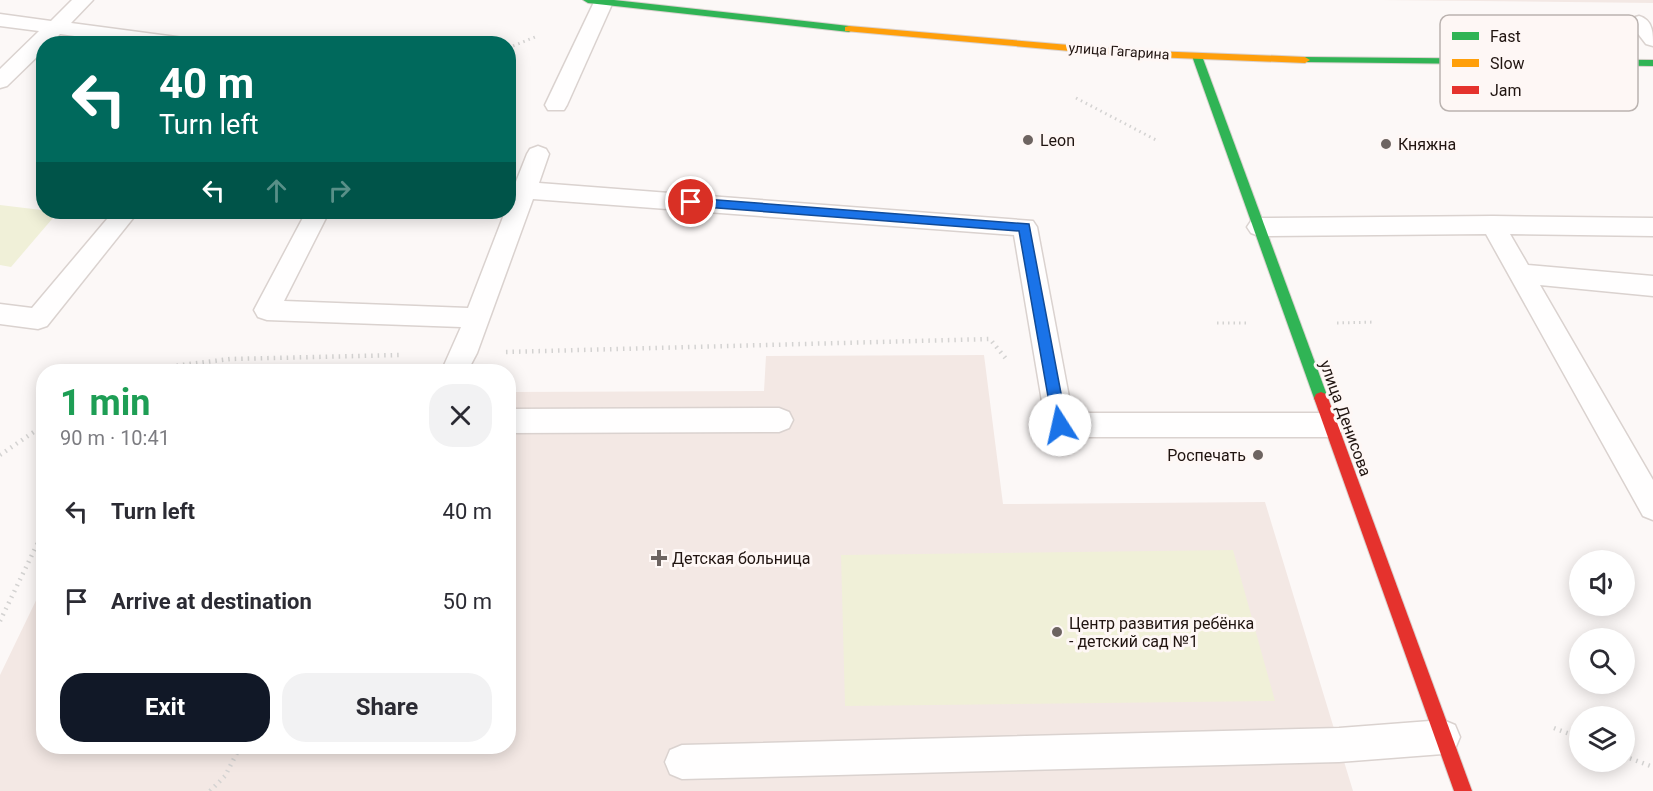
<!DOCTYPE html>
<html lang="en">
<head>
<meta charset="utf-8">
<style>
  body { margin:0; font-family:Roboto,sans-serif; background:#f2f2f3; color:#2b2b33; height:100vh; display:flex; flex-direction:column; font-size:22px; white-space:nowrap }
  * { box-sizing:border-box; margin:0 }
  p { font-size:20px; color:#7c7c81 }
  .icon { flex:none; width:33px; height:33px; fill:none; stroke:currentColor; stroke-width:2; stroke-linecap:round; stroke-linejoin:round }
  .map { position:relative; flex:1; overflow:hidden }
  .drawer { position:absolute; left:36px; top:364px; width:480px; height:390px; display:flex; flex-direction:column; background:#fff; border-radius:24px; box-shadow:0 3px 15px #0003 }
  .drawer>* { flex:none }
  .banner { position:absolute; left:36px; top:36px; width:480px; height:183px; border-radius:24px; box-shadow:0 3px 15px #0003; background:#00695c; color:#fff; overflow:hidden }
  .buttons { position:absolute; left:1569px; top:550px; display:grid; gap:12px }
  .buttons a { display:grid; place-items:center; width:66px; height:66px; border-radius:50%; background:#fff; box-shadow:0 3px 15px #0003; font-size:30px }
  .pin { position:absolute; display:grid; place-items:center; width:51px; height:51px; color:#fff; margin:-26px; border:3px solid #fff; border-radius:50%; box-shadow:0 2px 6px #0007 }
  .me { position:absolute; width:66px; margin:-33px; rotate:350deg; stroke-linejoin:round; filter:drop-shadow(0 0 4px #0008) }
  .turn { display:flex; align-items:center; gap:21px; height:126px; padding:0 24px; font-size:27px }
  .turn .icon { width:78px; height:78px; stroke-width:2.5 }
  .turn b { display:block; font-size:42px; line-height:51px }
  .lanes { display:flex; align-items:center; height:57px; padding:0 24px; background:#0003; justify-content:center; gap:30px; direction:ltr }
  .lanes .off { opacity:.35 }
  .round { display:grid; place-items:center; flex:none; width:63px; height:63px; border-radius:24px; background:#f2f2f3 }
  .head { display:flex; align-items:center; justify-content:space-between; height:102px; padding:0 24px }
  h1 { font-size:36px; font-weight:700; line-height:45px; color:#1e9e55 }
  .button { display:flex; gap:12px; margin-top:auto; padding:12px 24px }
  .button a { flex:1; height:69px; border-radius:24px; background:#111827; color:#fff; font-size:24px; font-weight:700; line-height:69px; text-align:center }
  .button a+a { background:#f2f2f3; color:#2b2b33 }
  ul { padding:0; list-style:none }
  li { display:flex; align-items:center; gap:18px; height:90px; padding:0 24px }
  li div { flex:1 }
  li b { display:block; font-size:22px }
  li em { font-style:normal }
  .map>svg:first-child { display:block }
</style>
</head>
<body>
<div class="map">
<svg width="1653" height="791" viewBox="0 0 1653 791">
  <rect width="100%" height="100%" fill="#fcf8f7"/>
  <g fill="#f3e8e4">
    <polygon points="1381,0 1653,0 1653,3"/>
    <polygon points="984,355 1003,504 1265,502 1353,791 0,791 0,675 43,586 44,747 508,747 509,392 764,391 766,356"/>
  </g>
  <g fill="#f0f0d8">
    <polygon points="0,205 58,212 11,267 0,265"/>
    <polygon points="1233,550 1275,701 845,706 841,555"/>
  </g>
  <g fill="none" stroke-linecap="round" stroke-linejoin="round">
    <g stroke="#dad2cf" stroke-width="3">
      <g id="lane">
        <polygon points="72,0 93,0 71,23 184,38 194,44 133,44 60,34 50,44 44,44 44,50 7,86 0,88 0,69 39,31 0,26 0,14 51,21"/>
        <polygon points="595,0 613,2 567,105 564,110 548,110 545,105"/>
        <path d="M1639,16C1653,20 1653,33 1653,46L1646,44L1629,22L1632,18Z"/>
        <polygon points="538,146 546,149 549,154 539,183 1033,221 1037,227 1072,413 1331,413 1341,417 1345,425 1341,433 1331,437 1060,437 1050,433 1046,425 1014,235 533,199 477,353 467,372 441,372 461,327 267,320 258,317 254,310 306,212 329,212 284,301 468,308 505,212 508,212 508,202 527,154 530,149"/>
        <polygon points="113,212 138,212 47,326 38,329 0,324 0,304 32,308"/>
        <polygon points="1493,216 1653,218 1653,236 1510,234 1528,265 1653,276 1653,296 1540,285 1653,480 1653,520 1643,516 1486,234 1259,236 1251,233 1247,227 1251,221 1259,218"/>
        <polygon points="779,408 789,412 793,420 789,428 779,432 508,433 508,409"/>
        <polygon points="1443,720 1455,725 1460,737 1455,749 1443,754 1339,762 682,779 670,774 665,762 670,750 682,745 1339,728"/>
      </g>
    </g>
    <g stroke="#dad2cf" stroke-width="2">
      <g id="fast">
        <polygon points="583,0 614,0 849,26 854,29 849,32 588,3"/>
        <polygon points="1197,53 1202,56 1328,398 1326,402 1316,402 1314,398 1192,56"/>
        <polygon points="1305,57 1653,60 1653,66 1301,62 1300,60"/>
      </g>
    </g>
    <g stroke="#dad2cf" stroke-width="2">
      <polygon id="slow" points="849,26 1127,50 1305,57 1310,60 1305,63 1127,56 845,31 845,27"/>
    </g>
    <g stroke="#dad2cf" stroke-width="2">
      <polygon id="jam" points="1321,392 1326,394 1328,398 1472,791 1454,791 1314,398 1316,394"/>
    </g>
    <g stroke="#d4d3d2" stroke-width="3" stroke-dasharray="1.5 4" stroke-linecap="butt">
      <polyline points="508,48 535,37"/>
      <polyline points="1076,98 1158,141"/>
      <polyline points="1217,323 1249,323"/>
      <polyline points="1337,323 1375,322"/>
    </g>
    <g stroke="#d4d3d2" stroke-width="4.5" stroke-dasharray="1.5 5" stroke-linecap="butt">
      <polyline points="506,352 990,339 1007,360"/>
      <polyline points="125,372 230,359 400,355"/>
      <polyline points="0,455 44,425"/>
      <polyline points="0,621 44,530"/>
      <polyline points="1554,728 1580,738"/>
      <polyline points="1624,756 1653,767"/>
      <polyline points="210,791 225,776 240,747"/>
    </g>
    <use href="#lane" fill="#fffefe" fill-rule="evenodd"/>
    <use href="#fast" fill="#30b455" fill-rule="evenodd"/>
    <use href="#slow" fill="#ff9f0a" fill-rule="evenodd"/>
    <use href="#jam" fill="#e5322d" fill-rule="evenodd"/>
  </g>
  <polygon fill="#1a73e8" stroke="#114b97" stroke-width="1.5" points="691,198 1029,224 1067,425 1065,429 1055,429 1053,425 1019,231 691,206 685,202"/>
  <g fill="#6d6461" stroke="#fef7f5" stroke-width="2">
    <circle cx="1028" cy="140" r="6"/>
    <circle cx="1386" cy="144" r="6"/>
    <circle cx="1258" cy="455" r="6"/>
    <path d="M656 549h6v6h6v6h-6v6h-6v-6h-6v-6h6z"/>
    <circle cx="1057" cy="632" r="6"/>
  </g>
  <g text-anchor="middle" stroke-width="6" stroke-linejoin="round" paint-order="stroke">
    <g font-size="14" fill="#201410" stroke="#fef7f5">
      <text transform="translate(1119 51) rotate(4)" y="5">улица Гагарина</text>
    </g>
    <g font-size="16" fill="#201410" stroke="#fef7f5" text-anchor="start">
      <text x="1040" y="146">Leon</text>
      <text x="1398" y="150">Княжна</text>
      <text x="1246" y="461" text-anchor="end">Роспечать</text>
      <text x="672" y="564">Детская больница</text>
      <text x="1069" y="629">Центр развития ребёнка<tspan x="1069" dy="18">- детский сад №1</tspan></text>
    </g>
    <g font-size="16" fill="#201410" stroke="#fef7f5">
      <text transform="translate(1346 418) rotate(70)" y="6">улица Денисова</text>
    </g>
  </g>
  <rect x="1440" y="15" width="198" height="96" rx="9" fill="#fef7f5" stroke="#bbb3b0" stroke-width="1.5"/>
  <rect x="1452" y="32" width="27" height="8" fill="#30b455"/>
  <rect x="1452" y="59" width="27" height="8" fill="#ff9f0a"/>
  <rect x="1452" y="86" width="27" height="8" fill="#e5322d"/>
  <g font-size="16" fill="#201410">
    <text x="1490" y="42">Fast</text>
    <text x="1490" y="69">Slow</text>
    <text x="1490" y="96">Jam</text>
  </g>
</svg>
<div class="buttons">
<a><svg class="icon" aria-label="sound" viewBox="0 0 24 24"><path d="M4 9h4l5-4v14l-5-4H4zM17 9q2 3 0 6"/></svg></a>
<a><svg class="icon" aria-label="search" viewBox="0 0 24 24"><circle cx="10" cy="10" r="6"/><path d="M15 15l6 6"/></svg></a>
<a><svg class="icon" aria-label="layers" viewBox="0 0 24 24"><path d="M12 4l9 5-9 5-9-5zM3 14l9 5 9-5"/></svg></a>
</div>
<div class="pin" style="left:691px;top:202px;background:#d93025"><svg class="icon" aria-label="arrive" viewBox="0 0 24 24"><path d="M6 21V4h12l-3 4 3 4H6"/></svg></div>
<svg class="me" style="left:1060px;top:425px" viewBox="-20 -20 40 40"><circle r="19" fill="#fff"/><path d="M0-13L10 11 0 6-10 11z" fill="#1a73e8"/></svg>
<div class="banner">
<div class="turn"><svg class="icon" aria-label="left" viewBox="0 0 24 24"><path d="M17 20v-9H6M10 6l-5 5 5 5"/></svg><div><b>40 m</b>Turn left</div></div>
<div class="lanes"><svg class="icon" aria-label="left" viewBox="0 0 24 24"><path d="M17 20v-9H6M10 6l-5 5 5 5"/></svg><svg class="icon off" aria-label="ahead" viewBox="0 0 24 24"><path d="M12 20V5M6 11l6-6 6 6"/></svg><svg class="icon off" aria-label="right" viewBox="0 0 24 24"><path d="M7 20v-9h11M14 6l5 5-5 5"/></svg></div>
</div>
<section class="drawer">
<div class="head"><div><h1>1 min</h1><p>90 m · 10:41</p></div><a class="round"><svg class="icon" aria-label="close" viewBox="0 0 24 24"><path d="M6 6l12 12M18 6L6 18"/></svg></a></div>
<ul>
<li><svg class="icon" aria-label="left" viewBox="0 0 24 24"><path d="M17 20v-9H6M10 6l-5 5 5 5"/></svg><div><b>Turn left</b></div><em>40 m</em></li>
<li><svg class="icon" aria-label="arrive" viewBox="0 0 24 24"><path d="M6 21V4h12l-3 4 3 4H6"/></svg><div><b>Arrive at destination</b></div><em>50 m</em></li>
</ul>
<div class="button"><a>Exit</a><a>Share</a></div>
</section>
</div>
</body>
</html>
